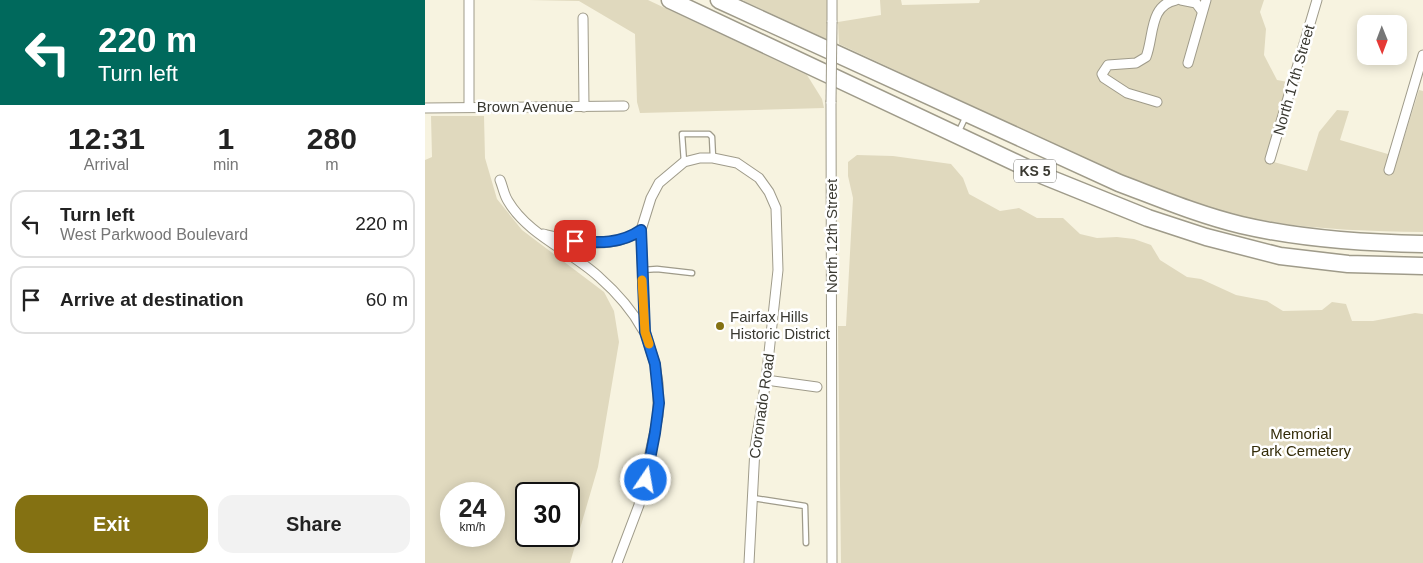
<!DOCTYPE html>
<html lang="en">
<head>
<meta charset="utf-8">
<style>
  body { margin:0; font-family:Helvetica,sans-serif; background:#f2f2f2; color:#222; height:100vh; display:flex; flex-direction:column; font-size:19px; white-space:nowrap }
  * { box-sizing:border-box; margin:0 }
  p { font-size:16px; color:#767676 }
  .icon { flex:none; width:28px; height:28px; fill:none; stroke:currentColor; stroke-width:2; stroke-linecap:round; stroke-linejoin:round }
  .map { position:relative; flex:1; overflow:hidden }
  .sheet { display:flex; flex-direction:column; background:#fff; width:425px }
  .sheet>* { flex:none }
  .banner { background:#00695c; color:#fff; overflow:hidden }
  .needle { width:32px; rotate:179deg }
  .controls { position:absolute; left:932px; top:15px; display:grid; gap:10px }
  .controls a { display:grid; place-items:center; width:50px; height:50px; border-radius:10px; background:#fff; box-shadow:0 2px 12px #0003; font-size:25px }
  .speed { position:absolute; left:15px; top:482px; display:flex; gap:10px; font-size:25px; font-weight:700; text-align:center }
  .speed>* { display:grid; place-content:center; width:65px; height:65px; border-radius:50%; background:#fff; box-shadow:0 2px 12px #0003; line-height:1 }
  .speed small { font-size:12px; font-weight:400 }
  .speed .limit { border:2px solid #111; border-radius:8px; background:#fff; color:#111 }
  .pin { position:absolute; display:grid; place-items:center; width:42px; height:42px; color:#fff; margin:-21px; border-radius:10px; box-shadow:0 2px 8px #0006 }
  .me { position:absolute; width:55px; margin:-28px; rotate:12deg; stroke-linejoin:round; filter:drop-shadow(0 0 4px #0008) }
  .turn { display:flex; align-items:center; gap:18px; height:105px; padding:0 15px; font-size:22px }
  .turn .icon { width:65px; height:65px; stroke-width:2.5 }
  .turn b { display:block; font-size:35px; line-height:42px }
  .eta { display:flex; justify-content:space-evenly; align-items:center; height:85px; text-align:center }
  .eta b { font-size:30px; font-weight:700; line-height:35px }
  .primary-button { display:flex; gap:10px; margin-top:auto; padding:10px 15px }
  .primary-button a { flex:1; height:58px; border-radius:15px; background:#847112; color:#fff; font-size:20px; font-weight:700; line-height:58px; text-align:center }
  .primary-button a+a { background:#f2f2f2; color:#222 }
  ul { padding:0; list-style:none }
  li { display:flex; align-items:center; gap:15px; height:68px; margin:0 10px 8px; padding:0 5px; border:2px solid #e0e0e0; border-radius:15px }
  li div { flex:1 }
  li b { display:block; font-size:19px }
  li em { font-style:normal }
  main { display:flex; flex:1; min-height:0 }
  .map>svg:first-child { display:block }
</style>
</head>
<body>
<main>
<section class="sheet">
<div class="banner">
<div class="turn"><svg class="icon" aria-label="left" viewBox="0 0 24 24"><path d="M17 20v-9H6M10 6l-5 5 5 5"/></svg><div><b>220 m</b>Turn left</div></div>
</div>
<div class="eta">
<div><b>12:31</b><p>Arrival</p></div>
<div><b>1</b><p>min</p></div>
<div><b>280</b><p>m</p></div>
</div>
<ul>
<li><svg class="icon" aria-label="left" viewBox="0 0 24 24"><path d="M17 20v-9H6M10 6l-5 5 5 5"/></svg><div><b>Turn left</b><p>West Parkwood Boulevard</p></div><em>220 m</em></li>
<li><svg class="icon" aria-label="arrive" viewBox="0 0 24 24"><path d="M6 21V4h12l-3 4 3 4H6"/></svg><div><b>Arrive at destination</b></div><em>60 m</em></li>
</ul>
<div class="primary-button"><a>Exit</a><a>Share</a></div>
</section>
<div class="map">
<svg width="998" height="563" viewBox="0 0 998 563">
  <rect width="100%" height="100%" fill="#f7f3e0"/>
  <g fill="#e0d9be" fill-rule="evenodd">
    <polygon points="104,0 223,0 382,75 397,99 399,108 215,113 212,102 210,34 154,1"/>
    <polygon points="318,0 402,0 402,39 319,1"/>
    <path d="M455,0H476L477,5L554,3L555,0H839L835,12L841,29L839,55L852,80L863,82L841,160L882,171L894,132L912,110L924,111L915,140L973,157L994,90L998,91V232C933,231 866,229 802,213C734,195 670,163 606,133C542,103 478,74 414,44L413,22L456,15Z"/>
    <path d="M6,116H59L60,158L72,199L97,230L179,292L189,311L194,342L173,467L145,563H0V160L7,157ZM26,494H69V536H26ZM101,494H144V536H101Z"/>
    <polygon points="432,155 468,156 526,164 538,178 544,194 575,211 594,208 612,218 638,218 655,234 672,238 692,237 709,239 726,245 735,260 762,277 776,279 811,295 842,301 858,311 897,310 907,302 921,304 927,321 948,321 990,313 998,314 998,563 416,563 413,326 421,326 428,198 423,176 423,162"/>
  </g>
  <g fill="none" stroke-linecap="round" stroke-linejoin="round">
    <g stroke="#9f9b8a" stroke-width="7">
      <g id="lane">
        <polyline points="534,131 541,116"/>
        <polyline points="259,162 257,134 284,134 287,137 288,158"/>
        <polyline points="218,270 232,269 267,273"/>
        <polyline points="328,498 380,506 381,543"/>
      </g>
    </g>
    <g stroke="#9f9b8a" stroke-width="11">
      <g id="street">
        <polyline points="407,0 407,22"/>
        <polyline points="756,0 771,3 777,11"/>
        <polyline points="158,18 159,107"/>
        <polyline points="763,63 781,0"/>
        <polyline points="406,102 407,563"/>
        <path d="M732,102L702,93L679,78L677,74L683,65L711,63L721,57C729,37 724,5 751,0"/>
        <polyline points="44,107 44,0"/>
        <polyline points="0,108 199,106"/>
        <polyline points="845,159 892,0"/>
        <polyline points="964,170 998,55"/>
        <path d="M75,180C78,187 79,195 83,201C103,235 146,251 174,277C191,292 207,310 218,330"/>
        <path d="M118,234C152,242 186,251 216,230"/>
        <polyline points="341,380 392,387"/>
        <polyline points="192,563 214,505 233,416 233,383 230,364 220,332 216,230 226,198 234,183 259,162 275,158 288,158 312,163 334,178 344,192 351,208 353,270 341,380 330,448 324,563"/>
      </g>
    </g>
    <g stroke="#9f9b8a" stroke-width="19">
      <g id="highway">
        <polyline points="245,0 619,176 723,218 781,237 855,256 923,264 998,266"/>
        <path d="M294,0L694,183C734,198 774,215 816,225C876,239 937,243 998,244"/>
      </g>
    </g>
    <use href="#lane" stroke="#fff" stroke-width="4.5"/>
    <use href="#street" stroke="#fff" stroke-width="9"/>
    <use href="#highway" stroke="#fff" stroke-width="16"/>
    <g stroke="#9f9b8a" stroke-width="11" stroke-linecap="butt">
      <polyline id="street-bridge" points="406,102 407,22"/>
    </g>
    <use href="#street-bridge" stroke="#fff" stroke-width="9"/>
  </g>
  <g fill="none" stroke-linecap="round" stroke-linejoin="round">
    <g stroke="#114b97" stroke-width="12">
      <path id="route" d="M150,241C174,243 196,244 216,230L220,332L230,364L234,403L230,433L221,480"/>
    </g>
    <use href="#route" stroke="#1a73e8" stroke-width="9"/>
    <polyline stroke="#f59e0b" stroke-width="9" points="217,280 220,332 224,344"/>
  </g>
  <circle fill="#847112" stroke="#fff" stroke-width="2" cx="295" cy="326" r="5"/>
  <g text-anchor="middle" stroke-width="5" stroke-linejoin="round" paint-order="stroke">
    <rect fill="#fff" stroke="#75746f" stroke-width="1" x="589" y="159.5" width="42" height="23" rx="4"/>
    <g font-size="14" font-weight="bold" fill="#3a3931">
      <text x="610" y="176">KS 5</text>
    </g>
    <g font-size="15" fill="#3a3931" stroke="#fff">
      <text transform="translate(869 80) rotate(-74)" y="5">North 17th Street</text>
      <text x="100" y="112">Brown Avenue</text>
      <text transform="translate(407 236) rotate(-90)" y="5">North 12th Street</text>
      <text transform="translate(337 406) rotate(-82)" y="5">Coronado Road</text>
    </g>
    <g font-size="15" fill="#3a3931" stroke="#fff" text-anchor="start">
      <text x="305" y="322">Fairfax Hills<tspan x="305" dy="17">Historic District</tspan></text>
    </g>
    <g font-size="15" fill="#332c09" stroke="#fff">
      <text x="876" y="439">Memorial<tspan x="876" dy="17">Park Cemetery</tspan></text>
    </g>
  </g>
</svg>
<div class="controls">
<a><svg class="needle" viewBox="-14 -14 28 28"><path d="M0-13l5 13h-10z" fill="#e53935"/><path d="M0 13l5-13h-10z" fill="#767676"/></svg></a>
</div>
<div class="speed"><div>24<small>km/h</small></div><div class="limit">30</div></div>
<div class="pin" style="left:150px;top:241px;background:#d93025"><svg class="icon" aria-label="arrive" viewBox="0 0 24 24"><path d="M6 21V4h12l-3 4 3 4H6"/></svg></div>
<svg class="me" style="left:221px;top:480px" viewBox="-20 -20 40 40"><circle r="17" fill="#1a73e8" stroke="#fff" stroke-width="3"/><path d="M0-11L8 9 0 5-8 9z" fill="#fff"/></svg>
</div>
</main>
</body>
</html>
